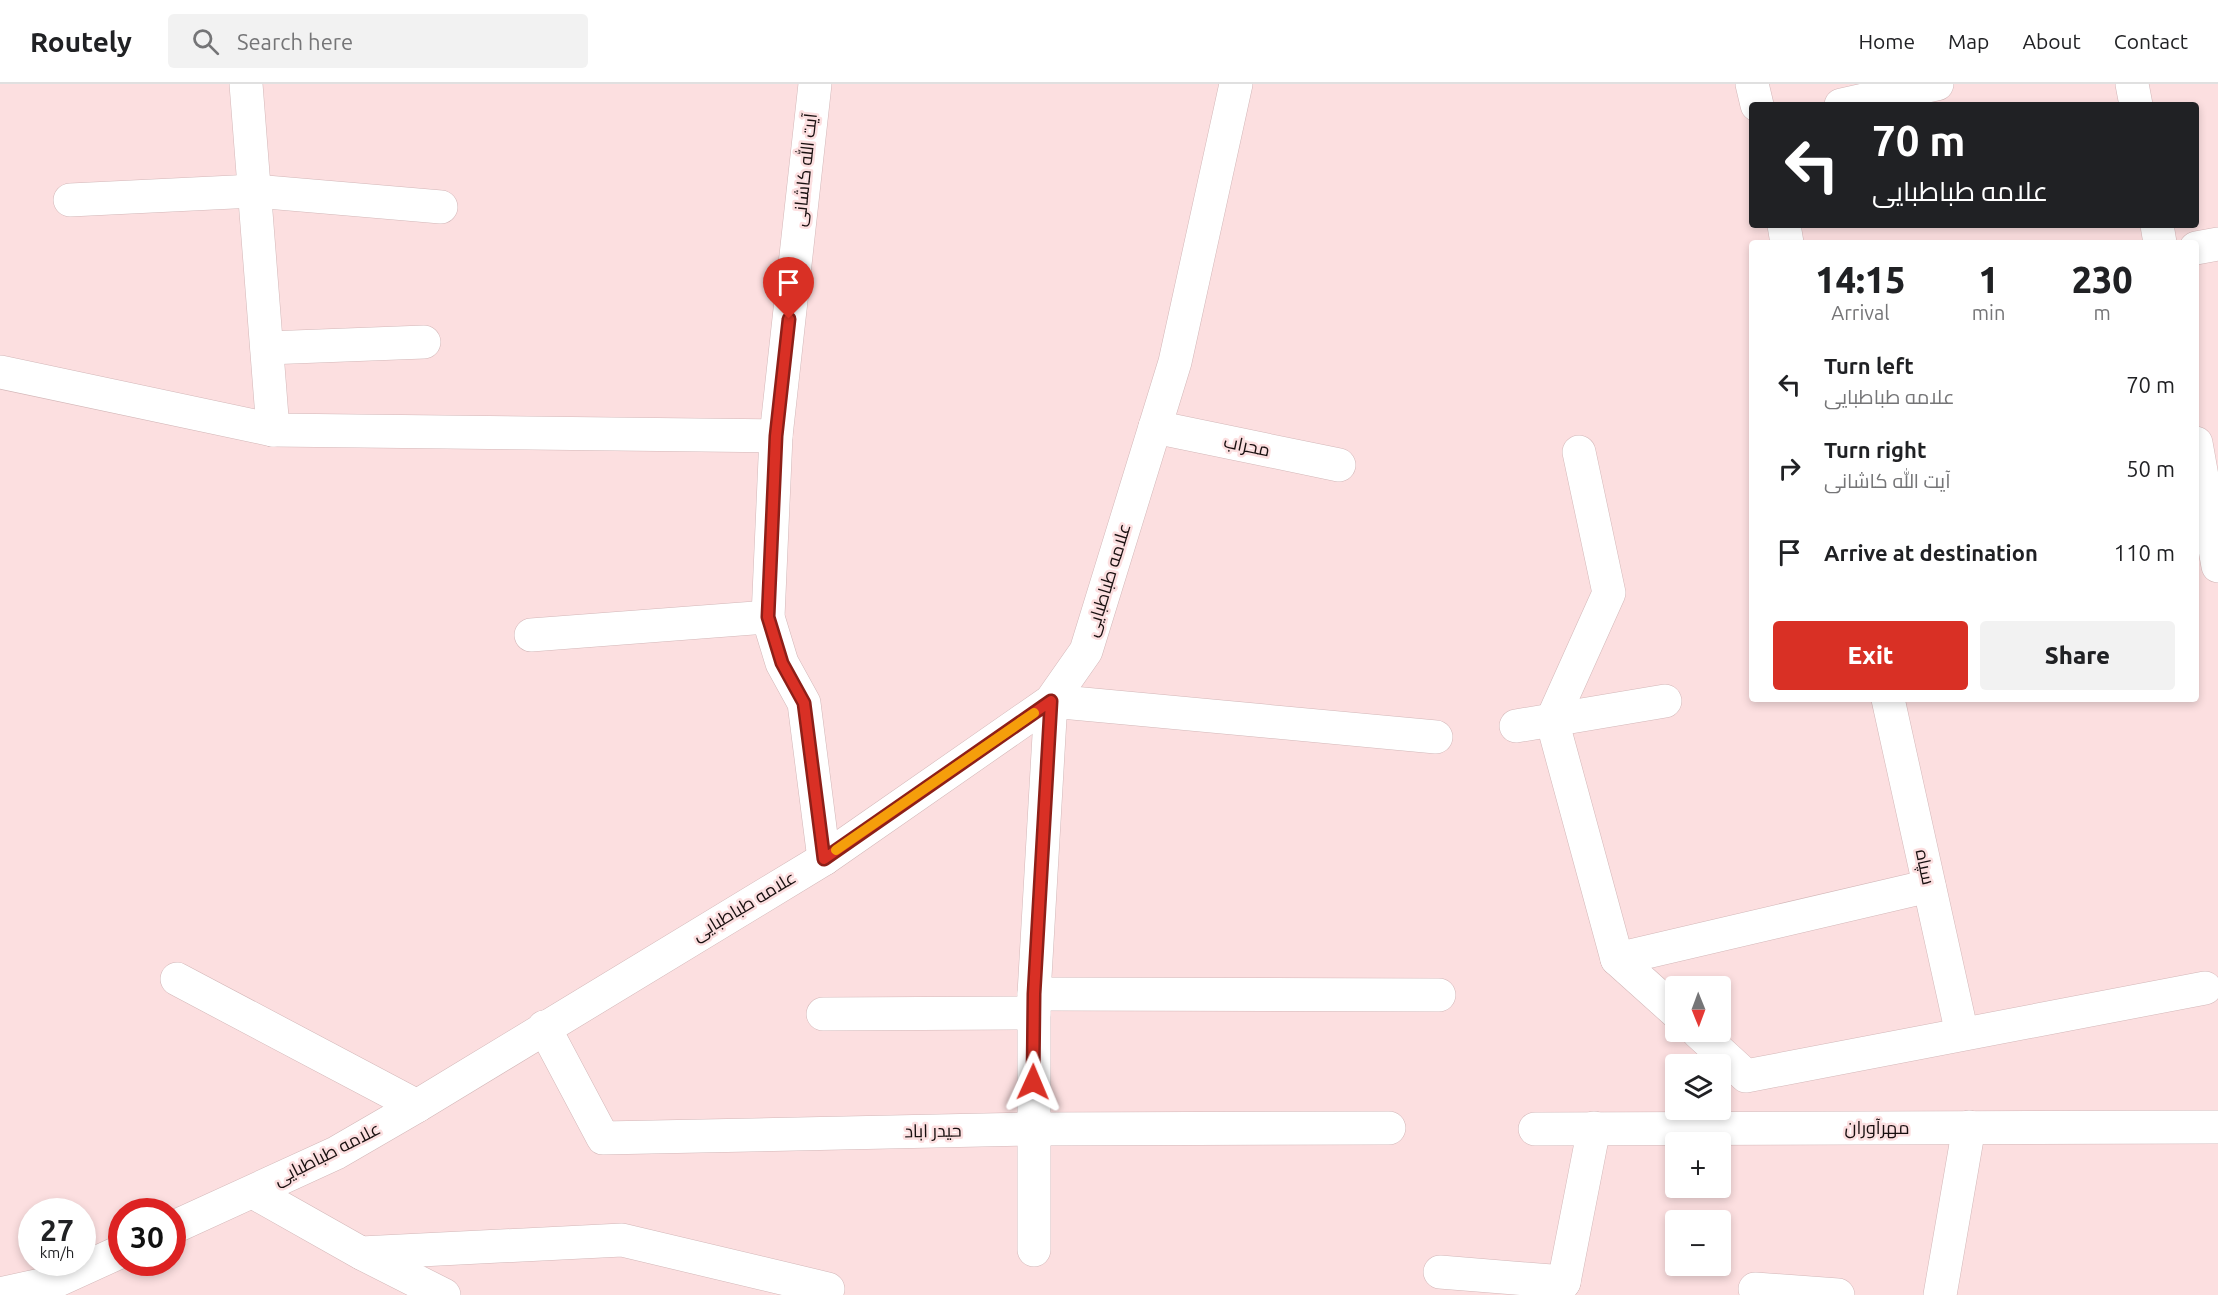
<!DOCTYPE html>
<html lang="en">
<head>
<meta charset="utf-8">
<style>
  body { margin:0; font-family:Ubuntu,Cairo,sans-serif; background:#f2f2f2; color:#202124; height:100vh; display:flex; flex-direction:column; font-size:22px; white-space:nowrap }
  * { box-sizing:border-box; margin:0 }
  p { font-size:20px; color:#757577 }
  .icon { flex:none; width:33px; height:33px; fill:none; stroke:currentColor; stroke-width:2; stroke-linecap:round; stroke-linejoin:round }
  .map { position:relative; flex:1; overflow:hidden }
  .details { position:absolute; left:1749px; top:156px; width:450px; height:462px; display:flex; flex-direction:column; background:#fff; border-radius:6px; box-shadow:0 3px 9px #0003 }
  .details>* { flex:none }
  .banner { position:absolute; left:1749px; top:18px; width:450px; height:126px; border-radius:6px; box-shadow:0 3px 9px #0003; background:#202124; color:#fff; overflow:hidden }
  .needle { width:39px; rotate:179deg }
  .controls { position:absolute; left:1665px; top:892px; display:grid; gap:12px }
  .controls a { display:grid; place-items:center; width:66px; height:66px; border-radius:6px; background:#fff; box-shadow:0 3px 9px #0003; font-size:30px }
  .speed { position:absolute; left:18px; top:1114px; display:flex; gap:12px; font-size:30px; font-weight:700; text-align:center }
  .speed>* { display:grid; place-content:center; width:78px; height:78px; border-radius:50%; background:#fff; box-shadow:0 3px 9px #0003; line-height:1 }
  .speed small { font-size:15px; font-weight:400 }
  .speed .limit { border:9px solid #d22; background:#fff; color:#111 }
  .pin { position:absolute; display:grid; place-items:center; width:51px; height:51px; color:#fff; margin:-62px -26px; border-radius:50% 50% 50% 0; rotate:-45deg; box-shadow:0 0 6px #0007 }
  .pin .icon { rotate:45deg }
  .me { position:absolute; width:66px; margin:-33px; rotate:1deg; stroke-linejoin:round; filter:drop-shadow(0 0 4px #0008) }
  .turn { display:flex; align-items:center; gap:21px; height:126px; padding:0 24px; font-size:27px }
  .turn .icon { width:78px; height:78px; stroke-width:2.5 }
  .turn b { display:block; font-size:42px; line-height:51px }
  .eta { display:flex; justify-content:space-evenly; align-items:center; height:102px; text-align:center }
  .eta b { font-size:36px; font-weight:800; line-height:42px }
  .action { display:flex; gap:12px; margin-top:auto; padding:12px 24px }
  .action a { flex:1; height:69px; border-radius:6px; background:#d93025; color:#fff; font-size:24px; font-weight:800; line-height:69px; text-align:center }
  .action a+a { background:#f2f2f2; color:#202124 }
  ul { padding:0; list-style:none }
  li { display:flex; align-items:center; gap:18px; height:84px; padding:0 24px }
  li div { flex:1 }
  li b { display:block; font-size:22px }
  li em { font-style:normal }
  header { display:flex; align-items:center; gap:36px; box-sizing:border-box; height:84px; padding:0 30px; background:#fff; border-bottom:2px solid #e0e0e0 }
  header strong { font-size:28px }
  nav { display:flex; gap:33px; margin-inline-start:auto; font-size:21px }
  .search { width:420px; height:54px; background:#f2f2f2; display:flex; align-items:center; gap:15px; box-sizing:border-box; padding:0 21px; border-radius:6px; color:#757577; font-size:22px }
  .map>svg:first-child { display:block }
</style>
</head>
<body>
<header>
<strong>Routely</strong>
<div class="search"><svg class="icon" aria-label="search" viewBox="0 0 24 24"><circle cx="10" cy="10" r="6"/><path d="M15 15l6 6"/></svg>Search here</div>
<nav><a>Home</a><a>Map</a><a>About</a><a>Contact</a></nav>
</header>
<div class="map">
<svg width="2218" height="1211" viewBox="0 0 2218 1211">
  <rect width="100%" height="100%" fill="#fcdfe0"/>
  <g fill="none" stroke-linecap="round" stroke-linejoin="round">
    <g stroke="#d3b7b8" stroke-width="34">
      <g id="minor">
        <polyline points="246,0 273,346"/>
        <polyline points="815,0 776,352 768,533 782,579 804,619 824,775"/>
        <polyline points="1752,0 1757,21"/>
        <polyline points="2132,0 2136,21"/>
        <polyline points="1841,21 1937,0"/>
        <polyline points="70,116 254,107 441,123"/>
        <polyline points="1784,141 1787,159"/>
        <polyline points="2157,141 2160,159"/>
        <polyline points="2196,164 2218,160"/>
        <polyline points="267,264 424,258"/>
        <polyline points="0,288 273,346 776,352"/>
        <polyline points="1155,343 1339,381"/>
        <polyline points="2196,359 2218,482"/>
        <polyline points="1579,368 1609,509 1552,636 1617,875 1676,928"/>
        <polyline points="531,551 768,533"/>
        <polyline points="1888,615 1962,950"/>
        <polyline points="1516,642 1665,617"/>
        <polyline points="1617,875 1929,802"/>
        <polyline points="177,895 417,1022"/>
        <polyline points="1034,910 1439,911"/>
        <polyline points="823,930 1034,929"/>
        <polyline points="544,943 603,1054 1033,1045 1389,1044"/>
        <polyline points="1698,948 1746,992 2205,904"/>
        <polyline points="1535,1045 2218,1043"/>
        <polyline points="253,1108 361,1169 622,1156 828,1205"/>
        <polyline points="1034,1166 1034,910 1051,617 1436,653"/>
        <polyline points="363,1170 444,1211"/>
        <polyline points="1440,1188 1564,1198"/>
        <polyline points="1755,1205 1838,1211"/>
        <polyline points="1555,1211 1564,1198 1594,1044"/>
        <polyline points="1940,1211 1969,1043"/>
      </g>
    </g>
    <g stroke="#d3b7b8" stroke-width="34">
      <g id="major">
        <polyline points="172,1144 336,1069 417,1022 824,775 1051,617 1086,567 1175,278 1236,0"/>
        <polyline points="0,1210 54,1198 122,1167"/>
      </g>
    </g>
    <use href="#minor" stroke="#fff" stroke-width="33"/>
    <use href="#major" stroke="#fff" stroke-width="33"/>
  </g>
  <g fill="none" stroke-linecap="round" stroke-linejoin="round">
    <g stroke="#8d1f18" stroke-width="15">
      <polyline id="route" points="789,235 776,352 768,533 782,579 804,619 824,775 1051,617 1034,910 1033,998"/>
    </g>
    <use href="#route" stroke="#d93025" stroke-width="10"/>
    <polyline stroke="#f59e0b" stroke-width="10" points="836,766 1034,629"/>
  </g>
  <g text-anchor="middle" stroke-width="5" stroke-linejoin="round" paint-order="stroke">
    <g font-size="18" fill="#180f0f" stroke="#fcdfe0">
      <text transform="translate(805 86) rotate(-84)" y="6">آیت الله کاشانی</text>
      <text transform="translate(1247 362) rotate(12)" y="6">محراب</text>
      <text transform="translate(1108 496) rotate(-73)" y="6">علامه طباطبایی</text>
      <text transform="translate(1925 783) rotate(78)" y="6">سپاه</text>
      <text transform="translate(744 822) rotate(-31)" y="6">علامه طباطبایی</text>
      <text x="1877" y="1050">مهرآوران</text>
      <text transform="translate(933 1047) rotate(-1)" y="6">حیدر اباد</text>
      <text transform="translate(327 1070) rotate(-27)" y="6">علامه طباطبایی</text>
    </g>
  </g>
</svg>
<div class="controls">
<a><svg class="needle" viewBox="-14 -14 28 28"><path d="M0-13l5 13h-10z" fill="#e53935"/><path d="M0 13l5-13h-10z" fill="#757577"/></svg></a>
<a><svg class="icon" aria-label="layers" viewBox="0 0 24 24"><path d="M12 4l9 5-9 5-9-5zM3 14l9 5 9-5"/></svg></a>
<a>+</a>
<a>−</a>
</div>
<div class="speed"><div>27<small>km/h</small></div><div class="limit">30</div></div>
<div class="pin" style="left:789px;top:235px;background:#d93025"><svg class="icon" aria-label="arrive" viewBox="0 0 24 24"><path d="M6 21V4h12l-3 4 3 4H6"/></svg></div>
<svg class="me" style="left:1033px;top:998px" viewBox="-20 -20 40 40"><path d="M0-17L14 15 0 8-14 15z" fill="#d93025" stroke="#fff" stroke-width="4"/></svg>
<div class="banner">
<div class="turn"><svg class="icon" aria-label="left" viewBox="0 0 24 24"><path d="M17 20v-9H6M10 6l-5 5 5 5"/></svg><div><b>70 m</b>علامه طباطبایی</div></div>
</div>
<section class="details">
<div class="eta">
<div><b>14:15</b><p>Arrival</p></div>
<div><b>1</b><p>min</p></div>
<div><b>230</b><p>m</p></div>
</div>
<ul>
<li><svg class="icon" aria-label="left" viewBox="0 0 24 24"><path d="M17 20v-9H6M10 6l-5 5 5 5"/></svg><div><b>Turn left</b><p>علامه طباطبایی</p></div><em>70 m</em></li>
<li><svg class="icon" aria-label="right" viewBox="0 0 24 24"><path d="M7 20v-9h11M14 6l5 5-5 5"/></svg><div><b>Turn right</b><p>آیت الله کاشانی</p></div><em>50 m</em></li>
<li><svg class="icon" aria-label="arrive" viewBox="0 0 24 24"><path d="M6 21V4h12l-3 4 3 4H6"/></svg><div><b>Arrive at destination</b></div><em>110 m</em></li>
</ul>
<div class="action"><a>Exit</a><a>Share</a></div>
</section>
</div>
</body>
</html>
